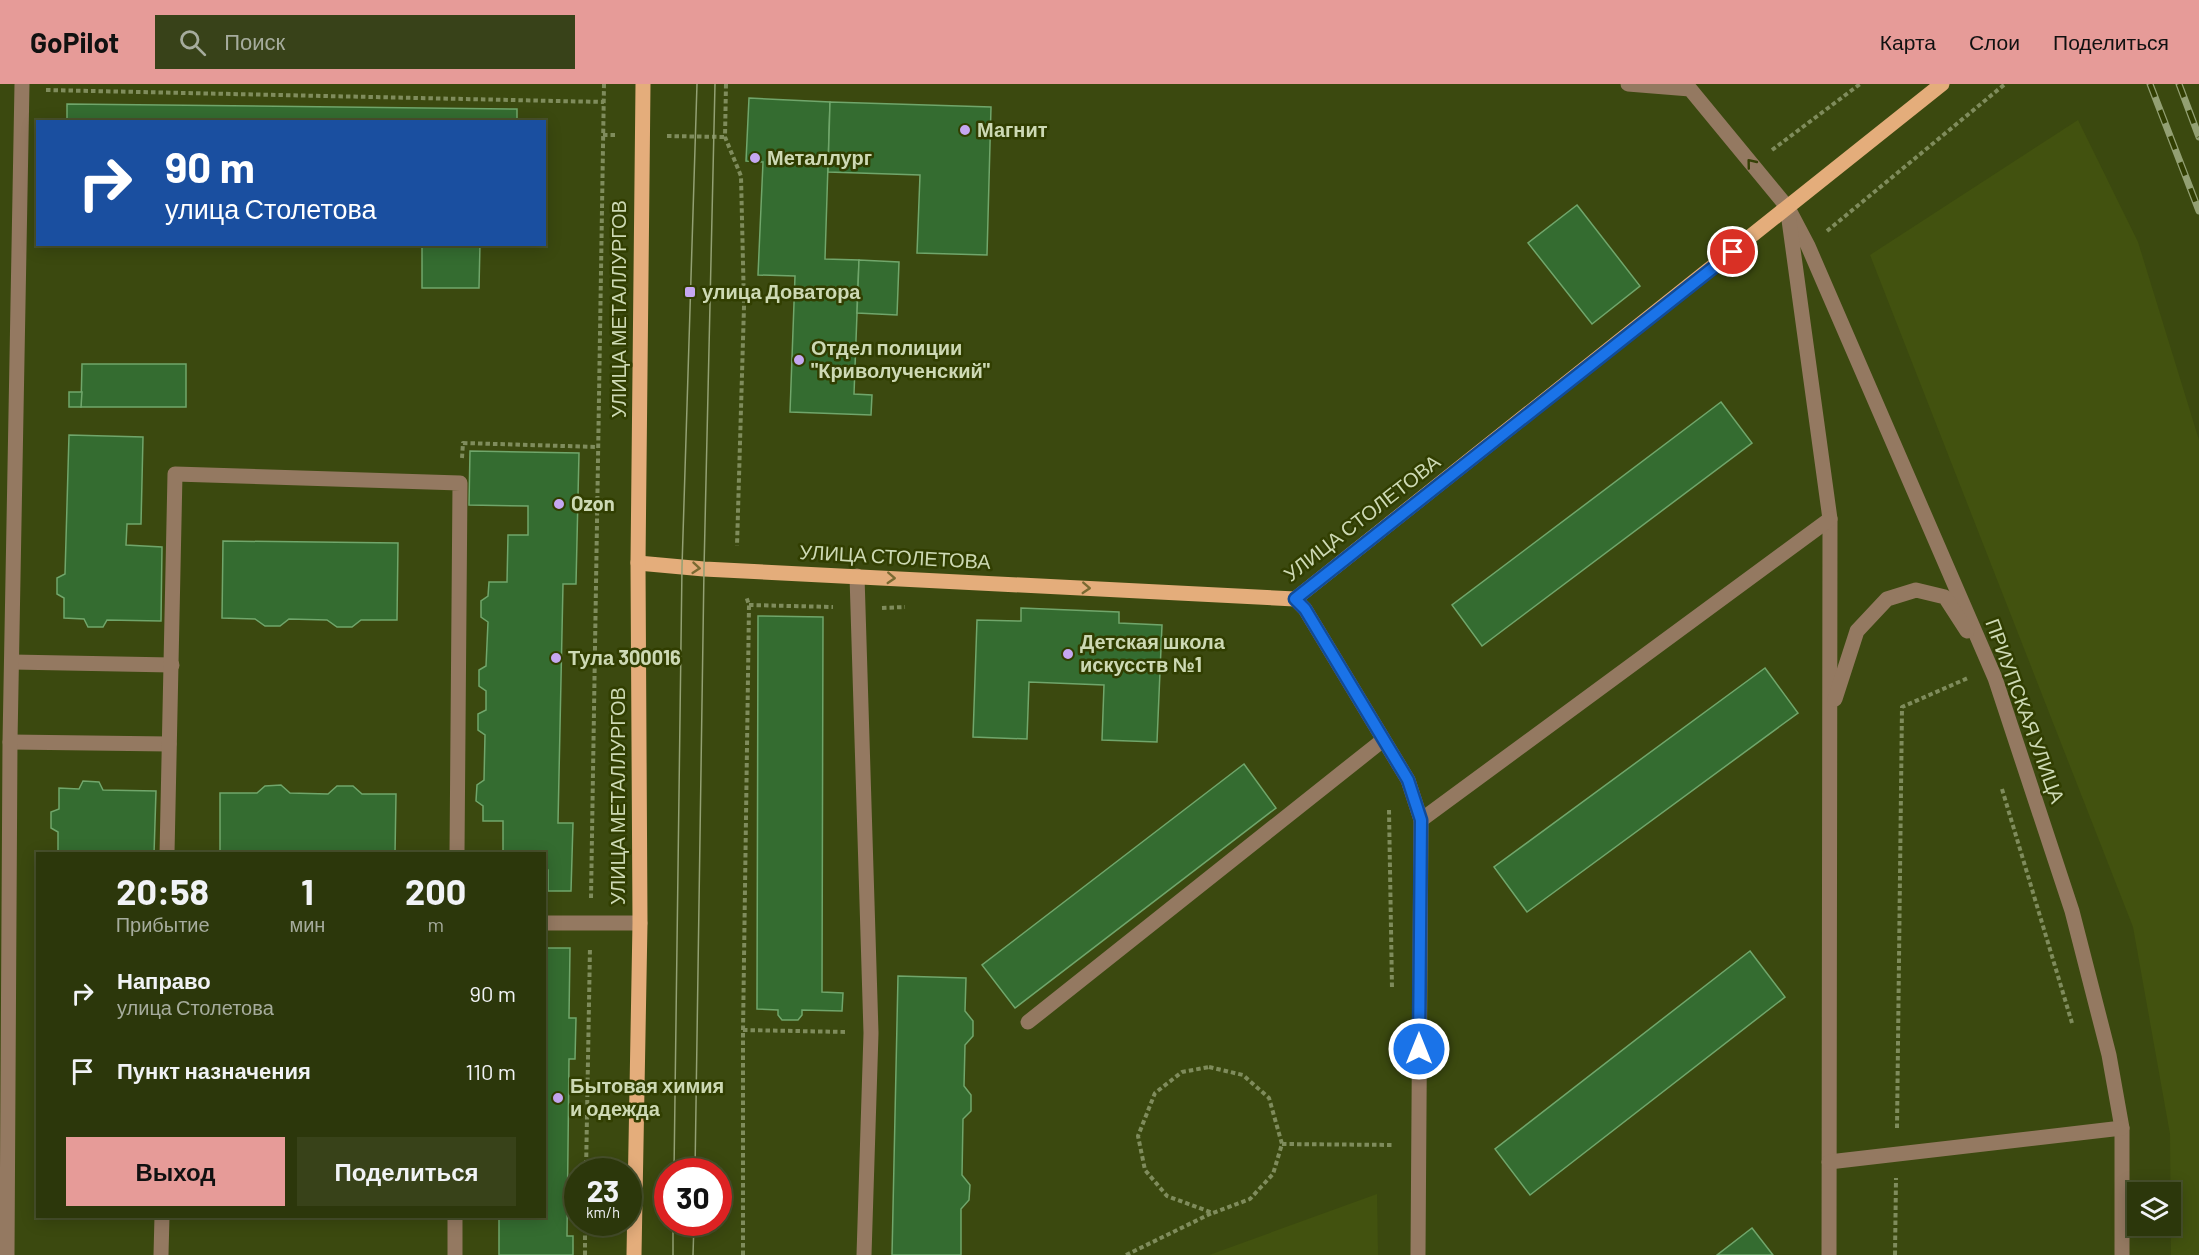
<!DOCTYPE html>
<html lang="ru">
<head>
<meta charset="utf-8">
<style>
  body { margin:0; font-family:Barlow,sans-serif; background:#384219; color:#f1f3f6; height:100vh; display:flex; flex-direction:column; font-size:22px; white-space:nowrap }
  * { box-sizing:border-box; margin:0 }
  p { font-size:20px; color:#a6ac9d }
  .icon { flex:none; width:33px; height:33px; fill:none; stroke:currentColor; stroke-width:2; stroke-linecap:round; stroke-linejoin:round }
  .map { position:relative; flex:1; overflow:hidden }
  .panel { position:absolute; left:36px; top:768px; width:510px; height:366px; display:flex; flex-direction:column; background:#2c370b; border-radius:0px; box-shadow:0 3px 15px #0003,0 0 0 2px #48512c }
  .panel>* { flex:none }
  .top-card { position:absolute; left:36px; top:36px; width:510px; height:126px; border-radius:0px; box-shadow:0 3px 15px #0003,0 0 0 2px #48512c; background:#1a4fa0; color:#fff; overflow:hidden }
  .tools { position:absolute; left:2127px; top:1098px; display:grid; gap:12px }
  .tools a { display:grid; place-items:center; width:54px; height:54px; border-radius:0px; background:#2c370b; box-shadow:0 3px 15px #0003,0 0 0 2px #48512c; font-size:30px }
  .speed { position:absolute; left:564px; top:1074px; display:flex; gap:12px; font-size:30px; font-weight:700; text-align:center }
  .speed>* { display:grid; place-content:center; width:78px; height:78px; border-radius:50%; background:#2c370b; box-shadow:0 3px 15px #0003,0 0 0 2px #48512c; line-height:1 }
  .speed small { font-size:15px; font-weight:400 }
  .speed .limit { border:9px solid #d22; background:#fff; color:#111 }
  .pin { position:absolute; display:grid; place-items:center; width:51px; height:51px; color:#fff; margin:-26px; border:3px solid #fff; border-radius:50%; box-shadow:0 2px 6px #0007 }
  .me { position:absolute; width:66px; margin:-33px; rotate:0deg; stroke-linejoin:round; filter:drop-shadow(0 0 4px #0008) }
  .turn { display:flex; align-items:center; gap:21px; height:126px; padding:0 30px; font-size:27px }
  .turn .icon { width:78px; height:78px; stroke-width:2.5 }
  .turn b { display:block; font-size:42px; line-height:51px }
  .eta { display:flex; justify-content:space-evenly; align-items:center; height:102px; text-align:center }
  .eta b { font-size:36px; font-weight:700; line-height:42px }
  .cta { display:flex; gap:12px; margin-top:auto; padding:12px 30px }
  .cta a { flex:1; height:69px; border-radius:0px; background:#e69b98; color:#111; font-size:24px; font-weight:700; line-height:69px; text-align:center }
  .cta a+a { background:#384219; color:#f1f3f6 }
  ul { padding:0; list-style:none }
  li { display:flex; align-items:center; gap:18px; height:78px; padding:0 30px }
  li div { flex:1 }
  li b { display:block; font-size:22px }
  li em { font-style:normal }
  header { display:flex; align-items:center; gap:36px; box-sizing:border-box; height:84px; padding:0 30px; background:#e69b98; color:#111 }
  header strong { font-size:28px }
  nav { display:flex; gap:33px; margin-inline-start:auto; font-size:21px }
  .search { width:420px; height:54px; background:#384219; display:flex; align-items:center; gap:15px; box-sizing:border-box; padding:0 21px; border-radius:0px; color:#a6ac9d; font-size:22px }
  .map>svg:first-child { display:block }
</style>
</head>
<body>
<header>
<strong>GoPilot</strong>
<div class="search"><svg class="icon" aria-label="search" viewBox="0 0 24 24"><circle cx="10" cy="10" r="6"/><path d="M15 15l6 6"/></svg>Поиск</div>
<nav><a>Карта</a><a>Слои</a><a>Поделиться</a></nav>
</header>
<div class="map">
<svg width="2199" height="1171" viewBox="0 0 2199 1171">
  <rect width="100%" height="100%" fill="#3b490f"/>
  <g fill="#42520f">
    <polygon points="2078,36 2138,158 2199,356 2199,1171 2171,1171 2170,1050 2133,843 1870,171"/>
    <polygon points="1377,1110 1378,1171 1209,1171"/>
  </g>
  <g fill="#346c30" stroke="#70a66b" stroke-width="1.5">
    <polygon points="749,14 830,18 825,175 859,176 854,310 872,311 871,331 790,328 795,192 758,191 763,78 746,77"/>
    <polygon points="830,18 991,23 987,171 917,169 920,91 828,88"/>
    <polygon points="67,20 517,25 517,38 67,38"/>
    <polygon points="1577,121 1640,202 1592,240 1528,159"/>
    <polygon points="422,160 480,160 479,204 422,204"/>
    <polygon points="859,176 899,178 897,231 857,229"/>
    <polygon points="82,280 186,280 186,323 81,323"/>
    <polygon points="69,308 82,308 81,323 69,323"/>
    <polygon points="1721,318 1752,359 1482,562 1452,521"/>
    <polygon points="69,351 143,353 141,440 127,440 126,461 162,463 161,537 107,536 103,543 88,543 84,535 64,534 64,514 57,510 57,494 65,490"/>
    <polygon points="470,367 579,369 576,500 563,500 558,739 573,739 571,807 548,807 548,786 544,786 544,770 503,770 503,737 483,737 483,722 476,717 477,701 484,696 485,651 478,646 478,630 486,626 486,607 479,602 479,586 486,582 488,538 481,533 481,517 488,512 489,498 507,498 508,451 528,451 528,422 469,421"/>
    <polygon points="223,457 398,459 397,536 361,536 352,543 337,543 327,536 289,535 280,542 265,542 255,535 222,534"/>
    <polygon points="1021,524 1119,528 1119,539 1162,541 1157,658 1102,656 1104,601 1029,598 1027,655 973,653 977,536 1021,537"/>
    <polygon points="758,532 823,533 822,908 843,909 842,927 802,926 802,931 798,936 782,936 778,931 778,926 757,925"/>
    <polygon points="1765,584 1798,629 1527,828 1494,783"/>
    <polygon points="1244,680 1276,724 1015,924 982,881"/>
    <polygon points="83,697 99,698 103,706 156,707 154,770 58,770 58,748 51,744 51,728 59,725 59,704 79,705"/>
    <polygon points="281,701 290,709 328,710 337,702 353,702 362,710 396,710 395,770 220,770 220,709 257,709 265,702"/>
    <polygon points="546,864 570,864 569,934 576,934 575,975 569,975 567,1152 573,1152 573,1171 499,1171 499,1132 544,1132"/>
    <polygon points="1750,867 1785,913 1530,1111 1495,1065"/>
    <polygon points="898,892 966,894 965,927 973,937 973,952 965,961 964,1002 971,1011 971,1027 963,1035 962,1091 970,1101 969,1116 961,1125 961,1171 892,1171"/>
    <polygon points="1752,1144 1773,1171 1717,1171"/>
  </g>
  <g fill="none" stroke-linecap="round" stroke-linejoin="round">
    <g stroke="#7f8c5c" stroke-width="4" stroke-dasharray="4.5 3" stroke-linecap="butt">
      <polyline points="726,0 725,53 741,92 744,222 737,462"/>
      <polyline points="46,6 604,18"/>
      <polyline points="603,51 617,51"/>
      <polyline points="667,52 725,53"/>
      <polyline points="1772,66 1860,0"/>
      <polyline points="1827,147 2005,0"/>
      <polyline points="462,374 463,359 598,363"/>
      <polyline points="749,521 833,523"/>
      <polyline points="882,524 905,523"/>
      <polyline points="2002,705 2072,939"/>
      <polyline points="1389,726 1392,904"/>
      <polyline points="591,814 604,0"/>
      <polyline points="743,946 847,948"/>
      <polygon points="1209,983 1243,991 1269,1014 1282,1060 1273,1090 1250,1115 1213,1129 1167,1112 1145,1086 1138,1052 1155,1009 1182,988"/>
      <polyline points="1897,1044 1902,623 1968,594"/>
      <polyline points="1282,1060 1394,1061"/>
      <polyline points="586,1088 590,863"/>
      <polyline points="585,1171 585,1138"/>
      <polyline points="743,1171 743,946 749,521 746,512"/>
      <polyline points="1126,1171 1212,1129"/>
      <polyline points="1895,1171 1896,1094"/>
    </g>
    <g stroke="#947961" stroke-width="15">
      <polyline points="1628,0 1690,5 1788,124 1808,162 1995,594 2072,827 2109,971 2122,1044 2122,1171"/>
      <polyline points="1789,136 1830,435 1829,1171"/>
      <polyline points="857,492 871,949 864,1171"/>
      <polyline points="1295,515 1305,525 1408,696 1421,736 1418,1171"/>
      <polyline points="12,578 172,581"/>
      <polyline points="1835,615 1857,547 1887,515 1916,506 1945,513 1967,547"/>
      <polyline points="10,658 169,660"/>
      <polyline points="1421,736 1830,435"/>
      <polyline points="167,770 175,390 460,399 457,770"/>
      <polyline points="544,839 640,839"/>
      <polyline points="1028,938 1383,656"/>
      <polyline points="1829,1078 2122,1044"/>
      <polyline points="7,1171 10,658 22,0"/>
      <polyline points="161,1171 162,1132"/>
      <polyline points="455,1171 455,1132"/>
    </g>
    <g stroke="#e4ad7b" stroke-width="15">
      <polyline points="638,479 704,485 1295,515 1942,0"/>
      <polyline points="634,1171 640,839 638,479 643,0"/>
    </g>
    <g stroke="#93a073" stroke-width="1.5">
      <polyline points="674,1088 682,483 697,0"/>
      <polyline points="695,1088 704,485 715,0"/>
      <polyline points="673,1171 673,1138"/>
      <polyline points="693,1171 694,1138"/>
    </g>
    <g stroke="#93a073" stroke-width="7">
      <g id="rail">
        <polyline points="2150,0 2199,127"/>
        <polyline points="2179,0 2199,53"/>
      </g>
    </g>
    <use href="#rail" stroke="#313e01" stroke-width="4.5" stroke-dasharray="14" stroke-linecap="butt"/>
  </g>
  <defs><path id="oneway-chevron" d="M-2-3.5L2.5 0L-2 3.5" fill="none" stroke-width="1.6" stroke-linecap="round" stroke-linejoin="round" transform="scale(1.5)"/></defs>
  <use stroke="#364106" href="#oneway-chevron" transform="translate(1751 79) rotate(-129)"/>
  <g stroke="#796a32">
    <use href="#oneway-chevron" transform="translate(696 484) rotate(5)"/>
    <use href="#oneway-chevron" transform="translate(891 494) rotate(3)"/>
    <use href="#oneway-chevron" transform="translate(1086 504) rotate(3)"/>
  </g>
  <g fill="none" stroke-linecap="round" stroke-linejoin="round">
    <g stroke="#114b97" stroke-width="15">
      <polyline id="route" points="1419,965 1421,736 1408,696 1305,525 1295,515 1733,168"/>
    </g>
    <use href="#route" stroke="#1a73e8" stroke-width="10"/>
  </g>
  <g fill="#c5a7f1" stroke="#313e01" stroke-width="2">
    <circle cx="965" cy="46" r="6"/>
    <circle cx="755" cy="74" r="6"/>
    <rect x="684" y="202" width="12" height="12" rx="3"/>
    <circle cx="799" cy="276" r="6"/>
    <circle cx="559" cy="420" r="6"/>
    <circle cx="1068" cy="570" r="6"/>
    <circle cx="556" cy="574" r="6"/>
    <circle cx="558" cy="1014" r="6"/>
  </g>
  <g text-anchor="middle" stroke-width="5" stroke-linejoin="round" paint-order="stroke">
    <g font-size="20" font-weight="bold" fill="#cdd9b4" stroke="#313e01" text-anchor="start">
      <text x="977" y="53">Магнит</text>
      <text x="767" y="81">Металлург</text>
      <text x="702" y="215">улица Доватора</text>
      <text x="811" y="271">Отдел полиции<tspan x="811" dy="23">"Криволученский"</tspan></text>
      <text x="571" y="427">Ozon</text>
      <text x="1080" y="565">Детская школа<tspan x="1080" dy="23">искусств №1</tspan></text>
      <text x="568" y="581">Тула 300016</text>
      <text x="570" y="1009">Бытовая химия<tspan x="570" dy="23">и одежда</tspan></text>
    </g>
    <g font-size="20" fill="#cdd9b4" stroke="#313e01">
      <text transform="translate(619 225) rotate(-90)" y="7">УЛИЦА МЕТАЛЛУРГОВ</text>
      <text transform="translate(1362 434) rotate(-38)" y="7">УЛИЦА СТОЛЕТОВА</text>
      <text transform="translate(895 473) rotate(3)" y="7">УЛИЦА СТОЛЕТОВА</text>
      <text transform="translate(2025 627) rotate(70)" y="7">ПРИУПСКАЯ УЛИЦА</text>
      <text transform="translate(618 712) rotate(-90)" y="7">УЛИЦА МЕТАЛЛУРГОВ</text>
    </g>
  </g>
</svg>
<div class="tools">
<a><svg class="icon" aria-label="layers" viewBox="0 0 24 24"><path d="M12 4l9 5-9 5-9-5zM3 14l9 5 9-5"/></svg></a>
</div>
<div class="speed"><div>23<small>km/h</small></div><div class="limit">30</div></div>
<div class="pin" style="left:1733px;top:168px;background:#d93025"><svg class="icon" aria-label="arrive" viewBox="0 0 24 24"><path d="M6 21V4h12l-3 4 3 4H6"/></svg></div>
<svg class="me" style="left:1419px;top:965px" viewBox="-20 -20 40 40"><circle r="17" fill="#1a73e8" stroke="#fff" stroke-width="3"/><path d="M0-11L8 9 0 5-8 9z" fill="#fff"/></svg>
<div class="top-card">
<div class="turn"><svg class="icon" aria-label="right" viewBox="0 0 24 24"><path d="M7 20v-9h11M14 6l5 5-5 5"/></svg><div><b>90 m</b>улица Столетова</div></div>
</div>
<section class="panel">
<div class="eta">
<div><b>20:58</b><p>Прибытие</p></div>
<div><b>1</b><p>мин</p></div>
<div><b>200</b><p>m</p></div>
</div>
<ul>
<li><svg class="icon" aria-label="right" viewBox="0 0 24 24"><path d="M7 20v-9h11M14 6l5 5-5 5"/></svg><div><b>Направо</b><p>улица Столетова</p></div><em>90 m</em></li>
<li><svg class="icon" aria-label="arrive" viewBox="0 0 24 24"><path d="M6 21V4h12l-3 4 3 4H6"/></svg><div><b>Пункт назначения</b></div><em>110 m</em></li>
</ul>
<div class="cta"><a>Выход</a><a>Поделиться</a></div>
</section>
</div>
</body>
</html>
